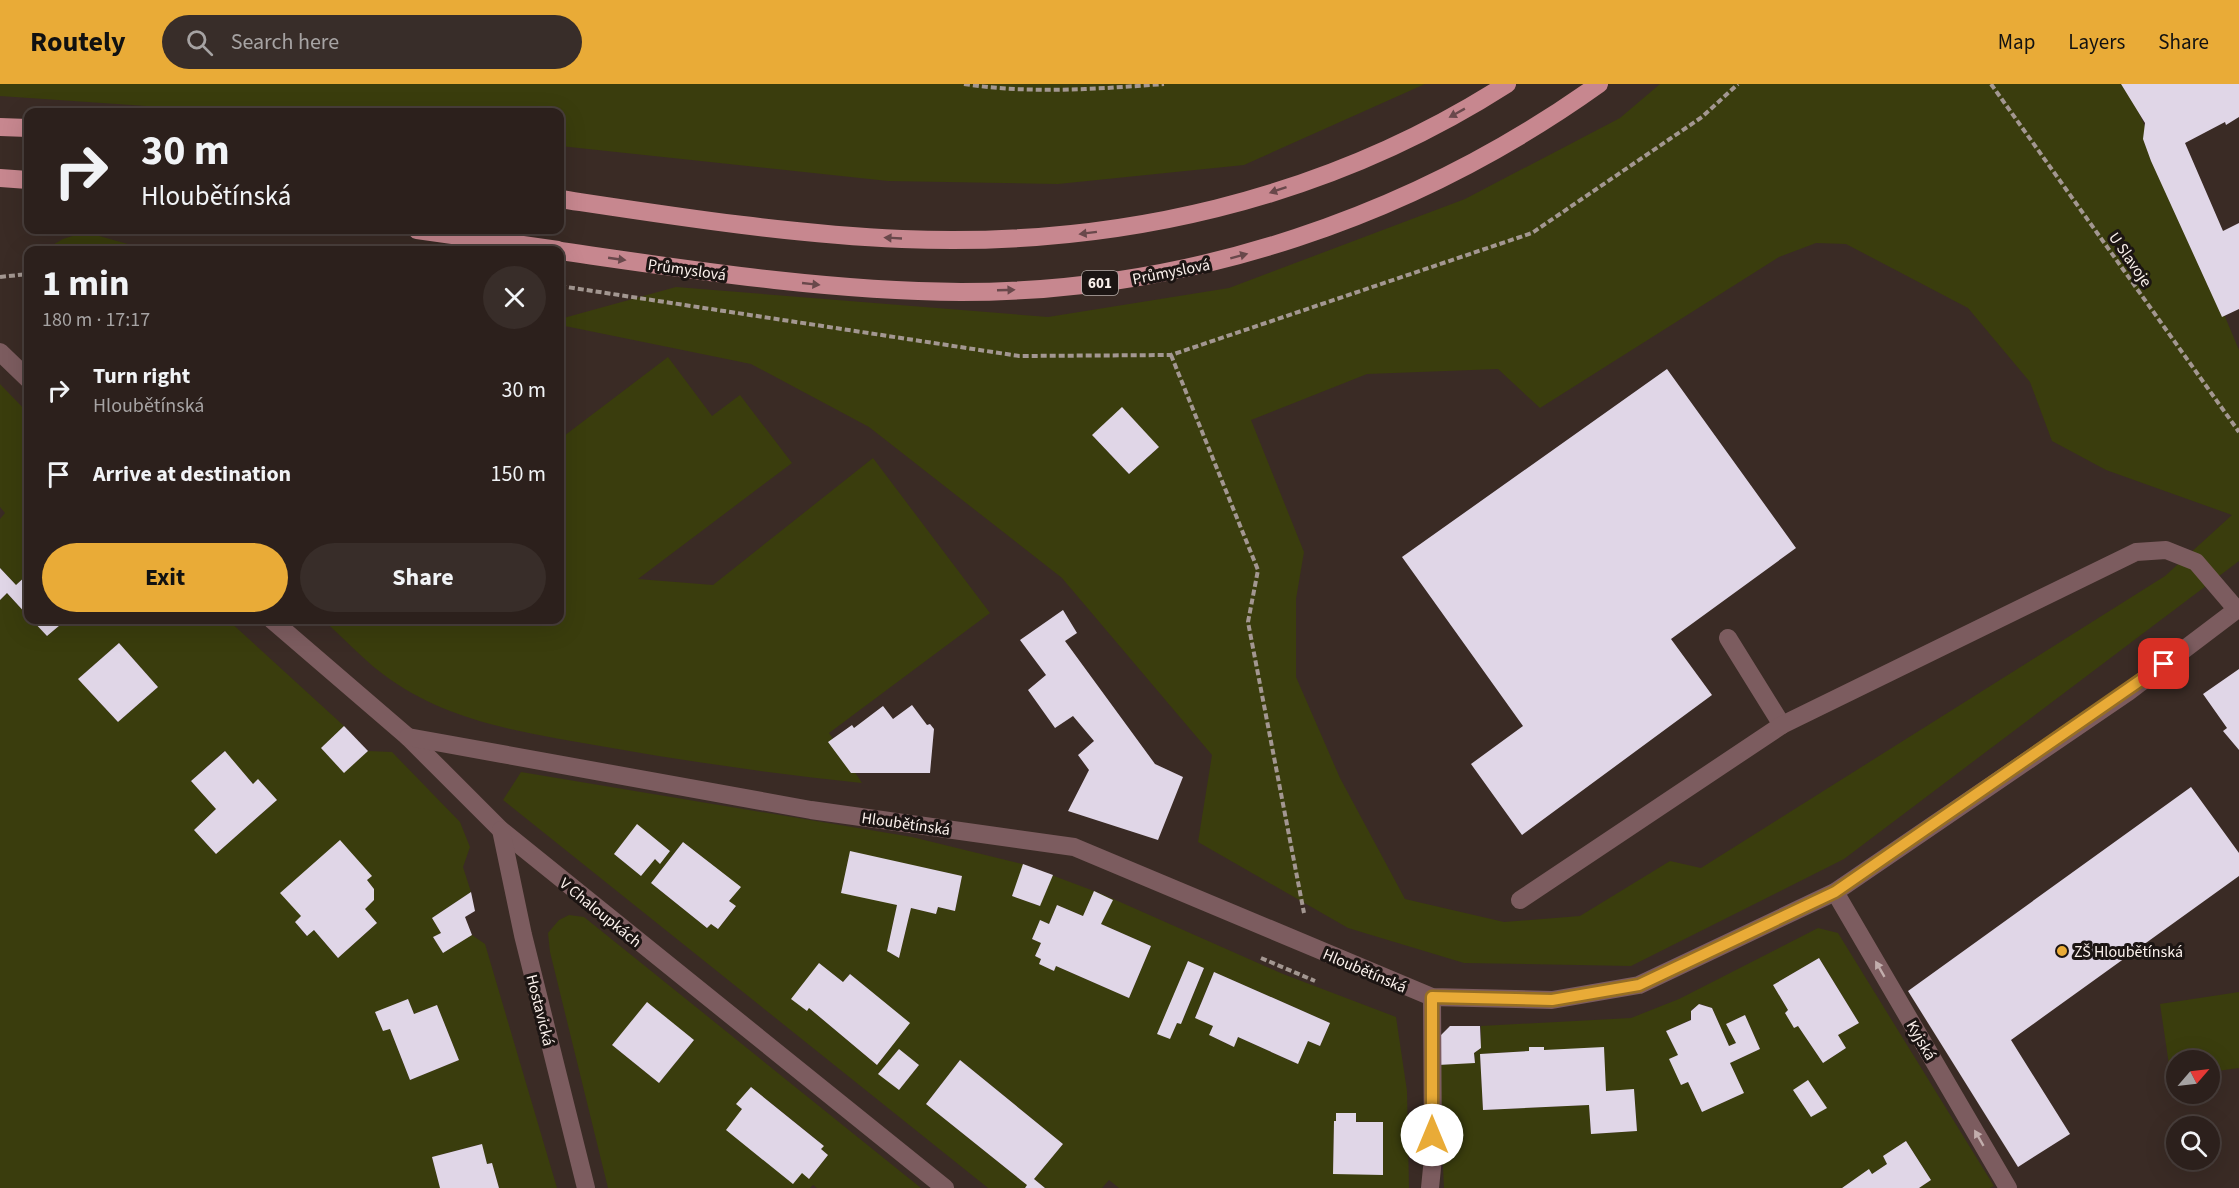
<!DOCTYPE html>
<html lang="en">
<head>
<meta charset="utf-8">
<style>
  body { margin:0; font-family:"Source Sans 3",sans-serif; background:#382d29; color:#f1f3f6; height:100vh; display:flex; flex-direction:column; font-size:22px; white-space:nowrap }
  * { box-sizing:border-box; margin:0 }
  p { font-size:20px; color:#a6a3a3 }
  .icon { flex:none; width:33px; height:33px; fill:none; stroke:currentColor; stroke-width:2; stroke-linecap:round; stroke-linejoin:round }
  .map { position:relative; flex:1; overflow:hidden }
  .side { position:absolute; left:24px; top:162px; width:540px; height:378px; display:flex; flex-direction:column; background:#2c201c; border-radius:12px; box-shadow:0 6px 24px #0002,0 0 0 2px #483e3b }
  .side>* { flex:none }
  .top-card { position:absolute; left:24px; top:24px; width:540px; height:126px; border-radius:12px; box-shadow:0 6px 24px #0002,0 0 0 2px #483e3b; background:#2c201c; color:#f1f3f6; overflow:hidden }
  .needle { width:39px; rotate:62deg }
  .controls { position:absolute; left:2166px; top:966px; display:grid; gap:12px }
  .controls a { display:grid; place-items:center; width:54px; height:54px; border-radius:50%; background:#2c201c; box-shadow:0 6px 24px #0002,0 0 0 2px #483e3b; font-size:30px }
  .pin { position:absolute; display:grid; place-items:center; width:51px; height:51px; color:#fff; margin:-26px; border-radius:12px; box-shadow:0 3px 9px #0006 }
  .me { position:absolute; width:66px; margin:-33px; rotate:0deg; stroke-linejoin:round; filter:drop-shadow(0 0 4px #0008) }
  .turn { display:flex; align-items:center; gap:21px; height:126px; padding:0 18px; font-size:27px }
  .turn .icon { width:78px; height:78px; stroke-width:2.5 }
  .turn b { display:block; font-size:42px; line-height:51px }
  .round { display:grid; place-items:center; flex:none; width:63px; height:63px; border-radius:32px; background:#382d29 }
  .summary { display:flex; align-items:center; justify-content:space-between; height:102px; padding:0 18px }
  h1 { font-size:36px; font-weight:700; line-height:45px }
  .action { display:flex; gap:12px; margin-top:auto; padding:12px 18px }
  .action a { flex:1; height:69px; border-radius:36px; background:#e9ab37; color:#111; font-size:24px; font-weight:700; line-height:69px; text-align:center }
  .action a+a { background:#382d29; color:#f1f3f6 }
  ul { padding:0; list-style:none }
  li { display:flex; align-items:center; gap:18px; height:84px; padding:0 18px }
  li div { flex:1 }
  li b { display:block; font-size:22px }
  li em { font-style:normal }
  header { display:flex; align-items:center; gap:36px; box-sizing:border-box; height:84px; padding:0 30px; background:#e9ab37; color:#111 }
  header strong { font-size:28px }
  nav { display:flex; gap:33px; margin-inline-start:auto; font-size:21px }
  .search { width:420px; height:54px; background:#382d29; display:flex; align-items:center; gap:15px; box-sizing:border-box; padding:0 21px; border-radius:33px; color:#a6a3a3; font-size:22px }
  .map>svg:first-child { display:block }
</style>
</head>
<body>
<header>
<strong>Routely</strong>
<div class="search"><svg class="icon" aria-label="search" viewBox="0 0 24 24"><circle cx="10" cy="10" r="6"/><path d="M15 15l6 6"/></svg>Search here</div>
<nav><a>Map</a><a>Layers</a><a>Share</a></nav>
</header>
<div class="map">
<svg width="2239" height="1104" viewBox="0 0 2239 1104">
  <rect width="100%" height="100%" fill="#3a2b25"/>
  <g fill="#3a3d0d" fill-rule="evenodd">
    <polygon points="0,0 1425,0 1244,81 1058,100 888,97 560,62 560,28 234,28 0,12"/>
    <path d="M1660,0H2127L2239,266V477L1844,775L1631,882L1464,879L1348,844L1198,758L1212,671L1062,494L869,343L751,280L560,241V235L676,203L1048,233L1229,204L1465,115L1620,34ZM1816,159L1846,160L1968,224L2030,298L2052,357L2106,386L2232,431L2165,492L1701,784L1670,777L1580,832L1504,838L1405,815L1340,694L1296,593V515L1304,468L1251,336L1367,290L1498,285L1540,324L1779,173ZM1092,351L1159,363L1129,390Z"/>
    <polygon points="85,148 149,166 44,166 63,155"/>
    <path d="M668,273L712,332L740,311L792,379L638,495L713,501L873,374L990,529L829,649L862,699C776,690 691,678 606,663C532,650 454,640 391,596C366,579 345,555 323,536H560V355Z"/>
    <polygon points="0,300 28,329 28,490 16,501 0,484 0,435 5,429 0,423"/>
    <path d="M7,509L28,532V536H32L47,552L66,536H228L344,642L321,664L344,688L368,667L392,668L460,738L470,763L463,783L471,808L432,834L441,849L433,853L443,869L472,851L485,860L557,1104H499L492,1079L487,1080L481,1060L432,1073L440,1104H0V516ZM119,559L158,603L118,638L78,595ZM224,667L253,700L258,696L277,716L216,770L194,746L216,725L191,697ZM371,792L367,796L374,805V816L365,825L377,839L338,874L314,846L306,852L295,838ZM408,915L414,930L437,921L459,976L410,996L390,945L383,947L375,929Z"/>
    <path d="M521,688L912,753L1022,780L1102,810L1283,890L1396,933L1407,1007L1409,1104H1119L1109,1096L1102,1104H1045L1034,1095L1063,1060L960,976L926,1020L1027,1101L1025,1104H988L503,716ZM637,741L660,779L655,775L641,792L614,770ZM683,758L740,803L729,817L736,823L718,845L711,840L707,844L651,799ZM850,768L962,792L955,827L938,823L936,830L911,824L899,874L887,867L897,821ZM1024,781L1040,822L1012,812ZM1094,808L1101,840L1151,862L1129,914L1056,882L1054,887L1039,880L1041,875L1035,872L1041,859L1032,855L1040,837L1049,840L1057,821L1083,832ZM1188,877L1204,885L1181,940L1177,939L1170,955L1158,950ZM819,879L843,898L850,890L909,939L877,981L809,924L807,927ZM1214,888L1330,939L1320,962L1308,957L1297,980L1238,953L1233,963L1209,951L1213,942L1195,933ZM899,965L919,981L899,1006L879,989ZM1336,1037L1383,1038V1090H1333L1334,1038Z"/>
    <path d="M569,831L584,833L921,1104H817L813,1101L810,1104H608L550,868L548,849L559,836ZM647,919L694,956L659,999L612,961ZM751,1003L823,1061L821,1065L828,1071L809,1095L737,1020Z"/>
    <path d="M1818,844L1838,849L1994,1102L1990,1104H1919L1931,1096L1906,1057L1883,1072L1887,1080L1872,1090L1868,1086L1842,1104H1444L1438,981L1475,978L1474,969L1481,964V942L1631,934L1679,915ZM1819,874L1859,939L1838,951L1846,964L1823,979L1798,942L1794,943L1785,929L1788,926L1773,901ZM1701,920L1712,924L1729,962L1736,959L1726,940L1745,931L1760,965L1730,979L1744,1009L1702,1028L1688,998L1681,1001L1678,971L1666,947L1690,936L1701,961L1690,934L1692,925ZM1529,963H1543L1544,966L1606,1007L1634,1006L1637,1047L1591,1050L1589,1021L1483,1026L1480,970L1529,967Z"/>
    <polygon points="2239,908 2239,984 2210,988 2210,976 2176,976 2176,993 2171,994 2160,920"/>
  </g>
  <g fill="#e0d6e7">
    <polygon points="2121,0 2239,0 2239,33 2226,41 2225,38 2185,59 2223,147 2239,139 2239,225 2222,233 2151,77 2143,55 2145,39"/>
    <polygon points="1667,285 1796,464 1671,555 1712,611 1522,751 1471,680 1523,642 1402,473"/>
    <polygon points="1122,323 1159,363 1129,390 1092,351"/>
    <polygon points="0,484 16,501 28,490 28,532 7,509 0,516"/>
    <polygon points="1063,526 1077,549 1065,557 1155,680 1183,693 1158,756 1068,727 1089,686 1078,671 1094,657 1073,632 1055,644 1028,606 1046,591 1020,556"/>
    <polygon points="32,536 66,536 47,552"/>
    <polygon points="119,559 158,603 118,638 78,595"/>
    <polygon points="2239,585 2239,666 2223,647 2227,644 2203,610"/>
    <polygon points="912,621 927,641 930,640 934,645 930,689 851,689 828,658 852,641 854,644 883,622 893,635"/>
    <polygon points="344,642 368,667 344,689 321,664"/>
    <polygon points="225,667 253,700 258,695 277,716 216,770 194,746 216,725 191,697"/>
    <polygon points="2191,703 2239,769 2239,792 2011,956 2070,1050 2018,1083 1908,907"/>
    <polygon points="637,740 670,767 660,780 655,775 641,792 614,770"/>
    <polygon points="340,756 372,792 367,796 374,805 374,816 365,825 377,839 338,874 314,846 307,852 295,838 301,832 280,809"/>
    <polygon points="683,758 741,803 729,817 736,822 718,845 711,840 707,844 651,799"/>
    <polygon points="850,767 962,792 955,827 938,823 936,830 911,824 899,874 887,867 897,821 841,809"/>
    <polygon points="1023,780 1053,791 1040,822 1012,812"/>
    <polygon points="1094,807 1113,816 1101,840 1151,862 1129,914 1056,882 1054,887 1039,880 1041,875 1035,872 1041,859 1032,855 1040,836 1049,840 1057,821 1083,832"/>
    <polygon points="471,808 475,827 465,833 472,851 443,869 433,853 441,849 432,834"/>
    <polygon points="1819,874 1859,939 1838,951 1846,964 1823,979 1798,942 1794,944 1785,929 1788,926 1773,901"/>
    <polygon points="1188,877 1204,884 1181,940 1177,939 1170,955 1157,950"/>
    <polygon points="819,879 843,898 850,890 910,939 877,981 809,924 807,927 791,915"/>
    <polygon points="1214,888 1330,939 1320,962 1308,957 1298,980 1238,953 1234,963 1209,951 1213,942 1195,934"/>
    <polygon points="408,915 414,930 437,921 459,976 410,996 390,945 383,947 375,928"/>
    <polygon points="647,918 694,956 659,999 612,961"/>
    <polygon points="1699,920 1712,924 1729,962 1736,959 1726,940 1745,931 1760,965 1730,979 1744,1009 1702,1028 1688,998 1681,1001 1669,975 1678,971 1666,947 1691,936 1691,927"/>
    <polygon points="1450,942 1480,942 1481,964 1474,969 1475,979 1438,981 1435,957"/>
    <polygon points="1529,963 1544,963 1544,966 1604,963 1606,1007 1634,1005 1637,1047 1591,1050 1589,1021 1483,1026 1480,970 1529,967"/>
    <polygon points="899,965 919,981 899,1006 878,990"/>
    <polygon points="960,976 1063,1060 1034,1095 1045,1104 1025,1104 1027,1101 926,1020"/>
    <polygon points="1808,996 1827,1024 1811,1033 1793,1006"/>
    <polygon points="751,1003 824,1062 821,1065 828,1071 809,1095 802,1089 793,1100 726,1046 742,1025 736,1020"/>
    <polygon points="1336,1029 1356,1029 1356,1038 1383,1038 1383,1091 1333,1090 1334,1037 1336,1037"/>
    <polygon points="1906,1057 1931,1096 1919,1104 1842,1104 1869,1085 1872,1090 1887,1080 1883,1072"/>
    <polygon points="482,1060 487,1080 492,1079 499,1104 440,1104 432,1073"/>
  </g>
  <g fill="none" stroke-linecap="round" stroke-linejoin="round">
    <g stroke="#a39791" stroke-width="4" stroke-dasharray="6 3" stroke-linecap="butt">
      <path d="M964,0C1029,10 1098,5 1164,0"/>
      <polyline points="1991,0 2239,348"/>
      <polyline points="0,193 28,190"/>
      <polyline points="560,202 1019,272 1171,271 1532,149 1702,33 1738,0"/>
      <polyline points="1171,271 1258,486 1248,538 1304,829"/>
      <polyline points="1261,874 1315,897"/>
    </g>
    <g stroke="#7c5c5f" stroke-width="18">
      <polyline points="0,268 28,295"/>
      <polyline points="272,536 408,653 501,746 945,1104"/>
      <polyline points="1728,554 1782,641"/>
      <polyline points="408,653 811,726 1074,763 1432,913 1552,916 1639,901 1835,808 2128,608 2239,524"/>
      <polyline points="501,746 523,851 586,1104"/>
      <polyline points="1835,808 2008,1104"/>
      <polyline points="1520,816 1782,641 2136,468 2166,466 2196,478 2237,526"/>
      <polyline points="1430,1104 1433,1074 1432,913"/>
    </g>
    <g stroke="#c7878f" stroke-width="18">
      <polyline points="0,43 28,44"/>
      <polyline points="0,94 28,96"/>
      <path d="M560,115C673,132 787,150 902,155C1115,164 1326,116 1507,0"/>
      <polyline points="417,146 558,166"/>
      <path d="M560,167C692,186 826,207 961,208C1190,208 1413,133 1599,0"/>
    </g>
  </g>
  <defs><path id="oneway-solid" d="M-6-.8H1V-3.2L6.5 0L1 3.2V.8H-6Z" transform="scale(1.5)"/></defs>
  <g fill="#69484b">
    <use href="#oneway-solid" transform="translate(1457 29) rotate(151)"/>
    <use href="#oneway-solid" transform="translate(1278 106) rotate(161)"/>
    <use href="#oneway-solid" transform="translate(1088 149) rotate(173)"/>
    <use href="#oneway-solid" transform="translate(893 154) rotate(-177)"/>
    <use href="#oneway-solid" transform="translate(1239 172) rotate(-15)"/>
    <use href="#oneway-solid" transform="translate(617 175) rotate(8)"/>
    <use href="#oneway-solid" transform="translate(811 200) rotate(6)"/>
    <use href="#oneway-solid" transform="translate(1006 206) rotate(-2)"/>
  </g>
  <g fill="#c2aead">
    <use href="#oneway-solid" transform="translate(1880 885) rotate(-120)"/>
    <use href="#oneway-solid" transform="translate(1979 1054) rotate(-120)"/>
  </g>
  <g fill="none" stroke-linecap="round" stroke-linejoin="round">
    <g stroke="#976f24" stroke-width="15">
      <polyline id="route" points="1432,1051 1432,913 1552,916 1639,901 1835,808 2164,580"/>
    </g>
    <use href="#route" stroke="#e9ab37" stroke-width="10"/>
  </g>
  <circle fill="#e9ab37" stroke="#1c1513" stroke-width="2" cx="2062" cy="867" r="6"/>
  <g text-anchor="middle" stroke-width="6" stroke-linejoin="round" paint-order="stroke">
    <rect fill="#1c1513" stroke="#b8afab" stroke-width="1.5" x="1082" y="187" width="36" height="24" rx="4.5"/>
    <g font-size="15" font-weight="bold" fill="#fbf1ec">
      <text x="1100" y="204">601</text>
    </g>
    <g font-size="16" fill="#fbf1ec" stroke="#1c1513">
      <text transform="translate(2131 175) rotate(55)" y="6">U Slavoje</text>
      <text transform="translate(687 185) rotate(8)" y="6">Průmyslová</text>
      <text transform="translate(1171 187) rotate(-11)" y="6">Průmyslová</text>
      <text transform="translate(906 739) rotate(8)" y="6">Hloubětínská</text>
      <text transform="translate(601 828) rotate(39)" y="6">V Chaloupkách</text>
      <text transform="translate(1365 886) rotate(23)" y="6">Hloubětínská</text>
      <text transform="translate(541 926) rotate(76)" y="6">Hostavická</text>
      <text transform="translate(1922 956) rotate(60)" y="6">Kyjská</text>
    </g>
    <g font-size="16" fill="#fbf1ec" stroke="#1c1513" text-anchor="start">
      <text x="2074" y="873">ZŠ Hloubětínská</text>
    </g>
  </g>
</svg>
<div class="controls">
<a><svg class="needle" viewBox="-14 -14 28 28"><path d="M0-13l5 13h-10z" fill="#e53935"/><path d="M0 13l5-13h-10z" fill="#a6a3a3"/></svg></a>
<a><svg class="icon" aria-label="search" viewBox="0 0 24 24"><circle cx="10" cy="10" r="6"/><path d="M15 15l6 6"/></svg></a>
</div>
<div class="pin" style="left:2164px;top:580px;background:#d93025"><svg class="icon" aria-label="arrive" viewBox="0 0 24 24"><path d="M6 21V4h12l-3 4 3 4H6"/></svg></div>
<svg class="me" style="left:1432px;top:1051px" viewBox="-20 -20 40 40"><circle r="19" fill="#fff"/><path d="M0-13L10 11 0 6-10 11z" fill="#e9ab37"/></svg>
<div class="top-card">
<div class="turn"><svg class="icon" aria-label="right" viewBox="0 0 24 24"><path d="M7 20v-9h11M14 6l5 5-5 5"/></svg><div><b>30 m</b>Hloubětínská</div></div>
</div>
<section class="side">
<div class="summary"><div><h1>1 min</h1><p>180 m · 17:17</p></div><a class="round"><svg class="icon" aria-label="close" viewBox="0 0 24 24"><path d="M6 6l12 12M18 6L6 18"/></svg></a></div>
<ul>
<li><svg class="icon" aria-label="right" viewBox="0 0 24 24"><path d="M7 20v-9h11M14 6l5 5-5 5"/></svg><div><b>Turn right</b><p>Hloubětínská</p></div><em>30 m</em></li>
<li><svg class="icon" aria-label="arrive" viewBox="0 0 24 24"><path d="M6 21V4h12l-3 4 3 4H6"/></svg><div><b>Arrive at destination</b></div><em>150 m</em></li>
</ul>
<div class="action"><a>Exit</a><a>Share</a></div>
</section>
</div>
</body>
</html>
